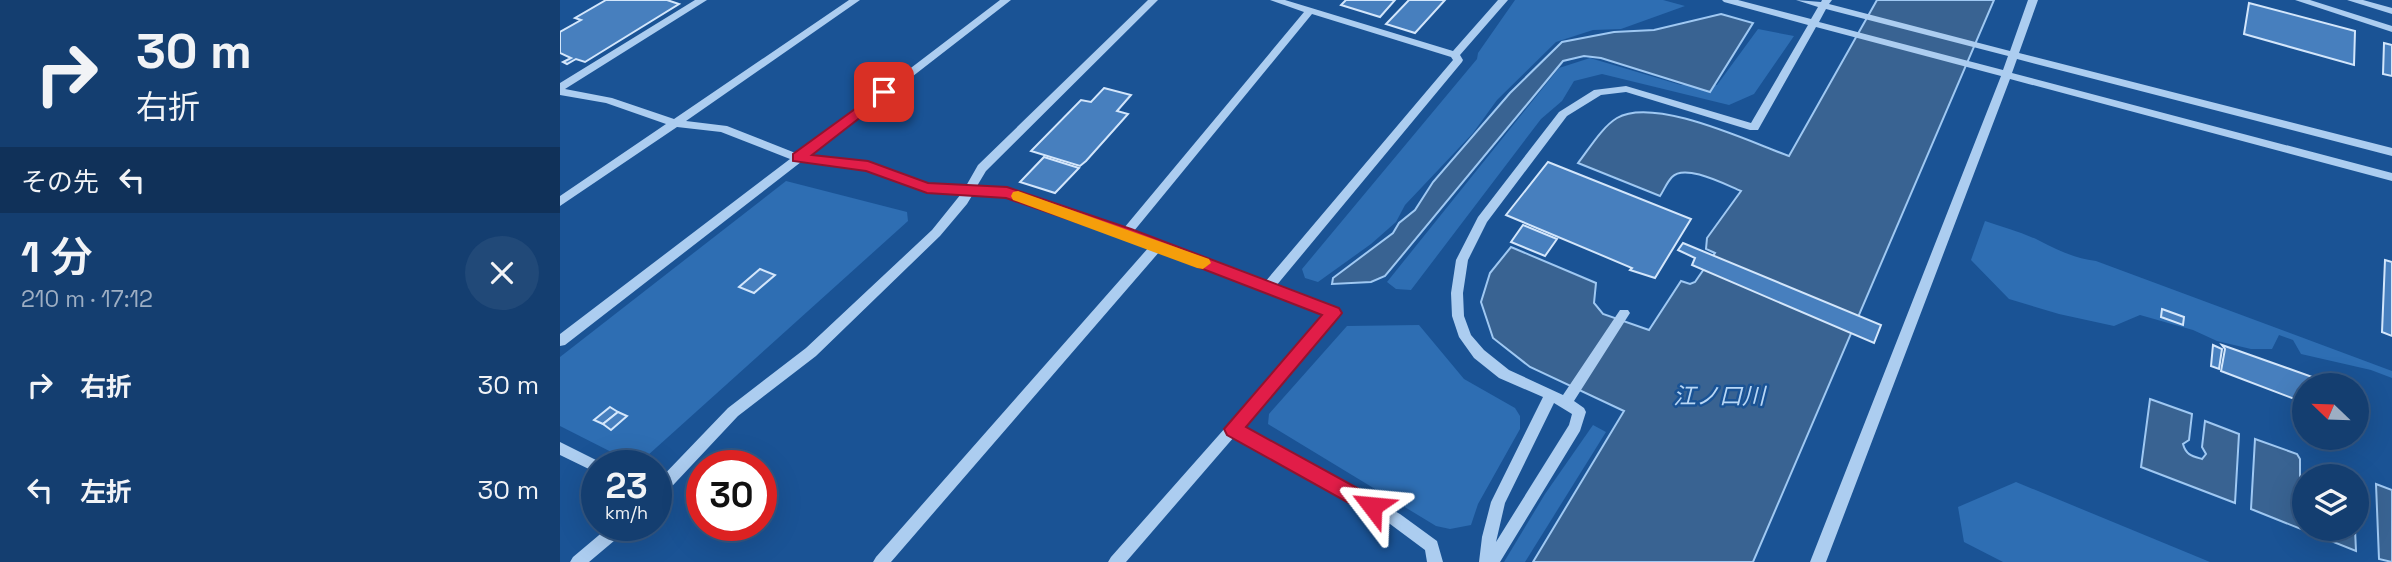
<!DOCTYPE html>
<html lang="ja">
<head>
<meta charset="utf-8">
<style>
  body { margin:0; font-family:"Space Grotesk","Noto Sans JP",sans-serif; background:#214978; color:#f1f3f6; height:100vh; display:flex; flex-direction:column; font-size:26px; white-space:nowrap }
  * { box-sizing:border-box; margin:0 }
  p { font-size:23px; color:#9daec3 }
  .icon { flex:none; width:38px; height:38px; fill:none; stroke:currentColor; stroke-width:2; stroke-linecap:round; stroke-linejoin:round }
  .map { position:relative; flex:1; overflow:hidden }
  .sheet { display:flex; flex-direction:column; background:#143e70; width:560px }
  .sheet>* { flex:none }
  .banner { background:#143e70; color:#f1f3f6; overflow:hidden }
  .needle { width:46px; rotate:293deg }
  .buttons { position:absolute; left:1732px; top:373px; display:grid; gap:14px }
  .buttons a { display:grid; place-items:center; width:77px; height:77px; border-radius:50%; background:#143e70; box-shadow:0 7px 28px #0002,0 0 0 2px #335783; font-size:35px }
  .speed { position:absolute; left:21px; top:450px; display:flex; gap:14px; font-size:35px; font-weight:700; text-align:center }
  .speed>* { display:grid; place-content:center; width:91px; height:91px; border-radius:50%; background:#143e70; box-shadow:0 7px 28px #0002,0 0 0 2px #335783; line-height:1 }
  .speed small { font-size:18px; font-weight:400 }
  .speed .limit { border:10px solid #d22; background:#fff; color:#111 }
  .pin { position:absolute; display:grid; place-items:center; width:60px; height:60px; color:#fff; margin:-30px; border-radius:14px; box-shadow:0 4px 10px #0006 }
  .me { position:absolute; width:77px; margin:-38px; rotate:299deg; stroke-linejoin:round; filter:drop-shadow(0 0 5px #0008) }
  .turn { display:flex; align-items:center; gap:24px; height:147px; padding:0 21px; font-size:32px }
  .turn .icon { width:91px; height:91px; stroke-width:2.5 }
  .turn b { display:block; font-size:49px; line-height:60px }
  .then { display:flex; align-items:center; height:66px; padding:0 21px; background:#0003; gap:14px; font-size:26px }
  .round { display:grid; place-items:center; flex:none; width:74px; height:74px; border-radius:37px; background:#214978 }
  .overview { display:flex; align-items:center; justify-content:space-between; height:119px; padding:0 21px }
  h1 { font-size:42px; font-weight:600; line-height:52px }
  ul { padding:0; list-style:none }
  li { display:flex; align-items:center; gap:21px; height:105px; padding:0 21px }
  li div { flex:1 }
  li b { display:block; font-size:26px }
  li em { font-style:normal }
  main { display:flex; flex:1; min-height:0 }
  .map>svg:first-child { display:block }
</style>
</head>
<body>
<main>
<section class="sheet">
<div class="banner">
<div class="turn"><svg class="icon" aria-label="right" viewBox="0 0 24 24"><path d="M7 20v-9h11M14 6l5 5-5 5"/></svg><div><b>30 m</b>右折</div></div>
<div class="then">その先<svg class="icon" aria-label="left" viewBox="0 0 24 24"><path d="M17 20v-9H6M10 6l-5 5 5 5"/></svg></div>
</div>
<div class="overview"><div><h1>1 分</h1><p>210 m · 17:12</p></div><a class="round"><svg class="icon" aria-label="close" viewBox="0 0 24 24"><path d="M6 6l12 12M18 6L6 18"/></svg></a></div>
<ul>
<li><svg class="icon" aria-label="right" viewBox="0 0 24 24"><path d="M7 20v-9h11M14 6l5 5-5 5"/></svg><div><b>右折</b></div><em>30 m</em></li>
<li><svg class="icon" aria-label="left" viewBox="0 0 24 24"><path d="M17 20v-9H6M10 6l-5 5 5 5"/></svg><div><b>左折</b></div><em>30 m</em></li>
</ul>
</section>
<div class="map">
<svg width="1832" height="562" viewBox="0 0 1832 562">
  <rect width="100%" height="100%" fill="#1a5395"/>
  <g fill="#2e6eb3">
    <polygon points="955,0 1103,0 1125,6 1061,29 1033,30 996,42 937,100 913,133 845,205 836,222 811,244 758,282 745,278 742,269 917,59 918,53"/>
    <polygon points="1198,29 1234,36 1194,94 1169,105 1042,74 1014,81 1002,101 981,119 851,290 836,289 827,282 999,68 1030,58 1121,85 1157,85"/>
    <polygon points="226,181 347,212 348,221 77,465 0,426 0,357"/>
    <path d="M1425,221C1442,227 1461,232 1478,240C1498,250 1513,258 1536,261L1832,371V378L1811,370L1741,354L1733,340L1719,335L1712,349H1691L1657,341L1633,330L1580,315L1554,326L1499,314L1449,299L1411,260Z"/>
    <polygon points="859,325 904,379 955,408 960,416 960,429 918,504 911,525 890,529 876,526 708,424 709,414 787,326"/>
    <polygon points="1033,425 1046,432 965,562 944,562 985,494"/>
    <polygon points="1456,482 1650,562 1443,562 1404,542 1398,507"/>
  </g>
  <g fill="#396392" stroke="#9fc8f2" stroke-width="2">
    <path d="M1317,0H1434L1193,562H973L1064,411L970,367L933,338L921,302L930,273L951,247L1036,283L1034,303L1043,314L1089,330L1121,281L1130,284L1135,282L1155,253L1146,249L1147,238L1181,191C1166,185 1125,163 1112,177C1107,182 1104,190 1100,196L1018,163C1029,149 1042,127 1057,118C1094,96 1190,142 1229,156Z"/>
    <polygon points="1161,14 1193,23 1150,92 1041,58 1024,56 1003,61 825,276 811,282 772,284 773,278 833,233 839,223 855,210 873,182 950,93 1002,42 1054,32 1094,30"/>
    <path d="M1590,399L1632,414L1629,440L1623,444C1626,455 1632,456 1642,459L1646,454L1642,447L1645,421L1679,434L1675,503L1581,467Z"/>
    <path d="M1695,439L1737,454L1740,459V486H1736C1735,493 1738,498 1745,500V528L1795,529L1796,551L1691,509Z"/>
    <polygon points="1816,484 1832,490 1832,562 1819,559"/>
  </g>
  <g fill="#477fbe" stroke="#d3e6fb" stroke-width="2">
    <polygon points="46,0 107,0 119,4 25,62 16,59 7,64 3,62 11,58 0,53 0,32 21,20 15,18"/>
    <polygon points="786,0 835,0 820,17 781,5"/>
    <polygon points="849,0 885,0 855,33 826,24"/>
    <polygon points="1689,3 1795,31 1794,65 1684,34"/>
    <polygon points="1824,43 1832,45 1832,76 1823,74"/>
    <polygon points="544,88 571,95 557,111 568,114 526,161 520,166 471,151 521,100 531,102"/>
    <polygon points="484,157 519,168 495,193 460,182"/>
    <polygon points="988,162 1131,219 1095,278 1070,270 1072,268 946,215"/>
    <polygon points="963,225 997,239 985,256 951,242"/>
    <polygon points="1123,243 1321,325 1314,343 1132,265 1135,258 1118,250"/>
    <polygon points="1825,260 1832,262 1832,336 1822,332"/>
    <polygon points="200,269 215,275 194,293 179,287"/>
    <polygon points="1602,309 1624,317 1623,325 1601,317"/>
    <polygon points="1653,345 1662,349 1659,369 1651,366"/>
    <polygon points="1662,345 1758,379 1757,381 1755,380 1754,385 1745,385 1745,403 1661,371 1665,349"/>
    <polygon points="50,407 58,412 43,424 34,420"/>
    <polygon points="58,412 67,416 51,430 43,424"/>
  </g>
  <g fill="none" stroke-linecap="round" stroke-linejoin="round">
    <g fill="#accdf0" fill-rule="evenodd">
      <path d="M135,0H147L5,89L52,98L114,119L289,0H300L126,121L167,126L238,154L440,0H451L250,156L308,162L368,184L406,186L418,165L588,0H598L426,171L417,186L447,188L564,228L744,12L710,0H725L893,51L938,0H948L900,55L903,60L902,62L716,286L778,310L780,313L682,427L840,514L877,541L883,562H867L865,550L830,524L674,437L566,562H548L551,557L765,315L600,251L331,562H313L316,557L589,247L446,196L413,194L407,204L380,236L256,356L178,416L101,498L96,499V483L168,408L246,348L372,230L401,194L367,192L307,170L241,162L5,345L0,346V334L230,159L161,132L117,127L0,206V196L106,124L46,103L0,95V83ZM752,14L891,57L893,60L705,282L574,231Z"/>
      <path d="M1162,0H1178L1251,19L1258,7L1236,0L1261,2L1262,0H1272L1269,4L1450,51L1468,0H1478L1459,53L1832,148V156L1457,59L1452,73L1832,173V181L1450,79L1266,562H1250L1441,76L1256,27L1198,130H1190L1066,92L1041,95L1007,116L927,222L908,260L903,293L904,316L911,335L924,350L949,370L1003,395L1060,310H1068L1070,313L1014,401L1024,408L1026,412L1020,431L940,562H919L922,537L931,502L983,397L939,378L914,358L899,337L892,316L891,293L896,260L918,217L999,112L1034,90L1066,86L1191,123L1248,25L1164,2ZM1266,9L1448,56L1443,70L1259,22ZM994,403L1012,414L1009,425L936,542L945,503Z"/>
      <polygon points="1735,0 1750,0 1832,26 1832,32"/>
      <polygon points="1787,0 1803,0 1832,8 1832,14"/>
      <polygon points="0,442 42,463 43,466 37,466 37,473 0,455"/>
      <polygon points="51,525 69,525 67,530 29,562 10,562 13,557"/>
    </g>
  </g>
  <polygon fill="#e11d48" stroke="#92132f" stroke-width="2" points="324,88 331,92 329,95 252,155 308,161 368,183 447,187 571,229 779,308 782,313 779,317 686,427 819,500 821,506 819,512 812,515 805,512 667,435 664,429 762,315 560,237 446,198 367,193 306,171 233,161 233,154"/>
  <polygon fill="#f59e0b" points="458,191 649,259 651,263 643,269 637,268 453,200 451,196 453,192"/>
  <g text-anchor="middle" stroke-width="5" stroke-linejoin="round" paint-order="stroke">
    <g font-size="23" font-style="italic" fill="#b8d7f6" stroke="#1a5395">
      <text x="1159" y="404">江ノ口川</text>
    </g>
  </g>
</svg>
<div class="buttons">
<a><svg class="needle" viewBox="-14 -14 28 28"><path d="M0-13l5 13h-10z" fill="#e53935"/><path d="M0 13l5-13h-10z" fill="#9daec3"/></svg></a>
<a><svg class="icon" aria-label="layers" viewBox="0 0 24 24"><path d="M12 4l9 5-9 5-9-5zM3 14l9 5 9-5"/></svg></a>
</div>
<div class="speed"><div>23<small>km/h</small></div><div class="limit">30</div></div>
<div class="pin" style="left:324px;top:92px;background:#d93025"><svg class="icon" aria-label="arrive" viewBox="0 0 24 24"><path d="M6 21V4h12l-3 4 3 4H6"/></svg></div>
<svg class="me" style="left:812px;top:506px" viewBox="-20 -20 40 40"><path d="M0-17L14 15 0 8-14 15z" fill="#e11d48" stroke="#fff" stroke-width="4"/></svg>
</div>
</main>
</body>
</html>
